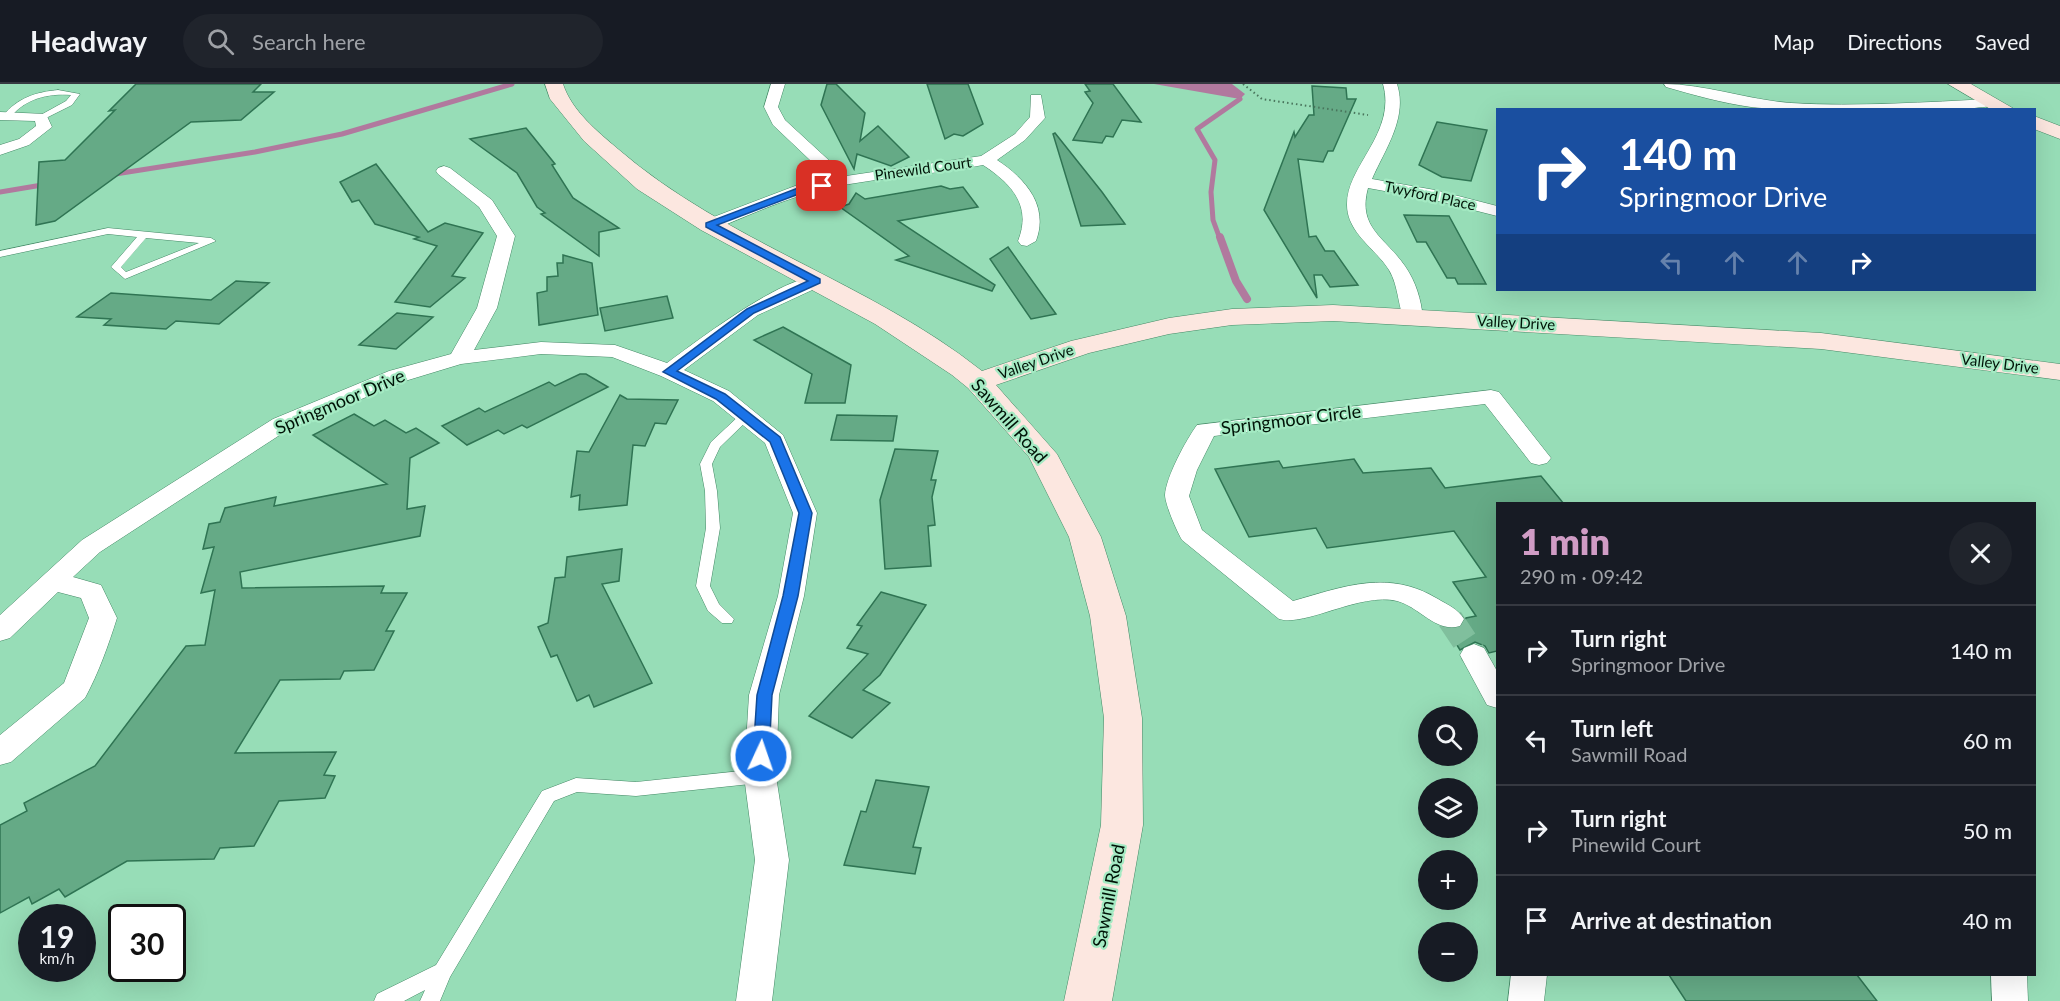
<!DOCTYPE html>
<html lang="en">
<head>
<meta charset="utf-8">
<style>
  body { margin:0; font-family:Lato,sans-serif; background:#20242c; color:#f1f3f6; height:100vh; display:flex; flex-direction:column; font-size:22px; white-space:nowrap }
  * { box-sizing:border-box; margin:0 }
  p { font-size:20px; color:#9ea1a6 }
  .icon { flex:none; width:33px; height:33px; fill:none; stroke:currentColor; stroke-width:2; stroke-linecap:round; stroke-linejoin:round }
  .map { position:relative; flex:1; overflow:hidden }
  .drawer { position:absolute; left:1496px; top:418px; width:540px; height:474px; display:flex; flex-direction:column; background:#171b24; border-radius:0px; box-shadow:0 6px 24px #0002 }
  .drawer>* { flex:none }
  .banner { position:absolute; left:1496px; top:24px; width:540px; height:183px; border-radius:0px; box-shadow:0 6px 24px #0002; background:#1a4fa0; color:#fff; overflow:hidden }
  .fabs { position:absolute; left:1418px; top:622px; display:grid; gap:12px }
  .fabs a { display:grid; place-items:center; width:60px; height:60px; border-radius:50%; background:#171b24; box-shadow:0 6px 24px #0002; font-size:30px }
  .speed { position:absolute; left:18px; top:820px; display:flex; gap:12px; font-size:30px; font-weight:700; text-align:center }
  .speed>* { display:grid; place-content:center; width:78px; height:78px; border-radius:50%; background:#171b24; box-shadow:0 6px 24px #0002; line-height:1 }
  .speed small { font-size:15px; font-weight:400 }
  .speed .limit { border:3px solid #111; border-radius:9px; background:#fff; color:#111 }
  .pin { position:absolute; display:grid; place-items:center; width:51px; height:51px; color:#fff; margin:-26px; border-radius:12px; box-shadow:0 3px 9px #0006 }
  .me { position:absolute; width:66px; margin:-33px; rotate:3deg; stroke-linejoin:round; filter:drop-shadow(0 0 4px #0008) }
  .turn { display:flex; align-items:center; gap:21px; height:126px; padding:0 24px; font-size:27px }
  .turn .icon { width:78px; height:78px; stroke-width:2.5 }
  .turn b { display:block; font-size:42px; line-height:51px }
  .lanes { display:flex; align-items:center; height:57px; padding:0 24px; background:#0003; justify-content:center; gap:30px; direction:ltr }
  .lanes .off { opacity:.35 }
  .round { display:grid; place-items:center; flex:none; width:63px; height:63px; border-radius:32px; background:#20242c }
  .summary { display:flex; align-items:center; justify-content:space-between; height:102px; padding:0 24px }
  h1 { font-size:36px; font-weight:800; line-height:45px; color:#d09cc5 }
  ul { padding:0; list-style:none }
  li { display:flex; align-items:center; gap:18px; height:90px; padding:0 24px; border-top:2px solid #363941 }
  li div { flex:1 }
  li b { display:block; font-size:22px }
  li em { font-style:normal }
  header { display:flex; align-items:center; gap:36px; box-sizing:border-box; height:84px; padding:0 30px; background:#171b24; border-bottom:2px solid #363941 }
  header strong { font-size:28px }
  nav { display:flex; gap:33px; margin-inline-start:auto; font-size:21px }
  .search { width:420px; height:54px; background:#20242c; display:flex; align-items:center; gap:15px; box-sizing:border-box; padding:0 21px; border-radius:33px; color:#9ea1a6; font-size:22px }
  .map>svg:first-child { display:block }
</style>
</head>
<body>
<header>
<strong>Headway</strong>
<div class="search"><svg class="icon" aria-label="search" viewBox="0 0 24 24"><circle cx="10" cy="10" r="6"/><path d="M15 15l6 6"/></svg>Search here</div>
<nav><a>Map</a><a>Directions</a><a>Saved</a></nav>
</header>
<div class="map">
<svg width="2060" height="917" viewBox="0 0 2060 917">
  <rect width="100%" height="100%" fill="#97ddb7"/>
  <polygon fill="#b1799e" points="1154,0 1232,0 1245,10 1240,15"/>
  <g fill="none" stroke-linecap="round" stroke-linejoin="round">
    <g stroke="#b1799e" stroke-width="5">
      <polyline points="109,91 255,68 342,50 512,0"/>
      <polyline points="0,108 48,100"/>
      <polyline points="1220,155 1213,136 1211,108 1215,76 1197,45 1240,15"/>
    </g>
    <polyline stroke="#b1799e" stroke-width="8" points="1220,153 1236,197 1247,215"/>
  </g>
  <g fill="#65aa86" stroke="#2f7453" stroke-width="1.5">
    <polygon points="136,0 261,0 253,8 274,8 241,36 191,38 55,137 36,141 39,78 65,76 115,26 109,27"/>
    <polygon points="827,0 836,0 865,29 860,57 878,42 909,73 891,82 857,70 854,85 821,21"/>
    <polygon points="927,0 968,0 983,40 963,52 954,50 945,55"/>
    <polygon points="1085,0 1113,0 1141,38 1122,36 1113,53 1106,52 1102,59 1073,56 1093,19 1085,8 1090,7"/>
    <polygon points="1312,2 1346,4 1347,15 1356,15 1333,67 1328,67 1323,78 1298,75 1309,153 1316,152 1325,167 1334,167 1358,201 1330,203 1322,191 1314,191 1317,214 1264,126 1294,48 1295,53 1309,31 1314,31"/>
    <polygon points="1437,38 1487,46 1471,97 1442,93 1419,81"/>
    <polygon points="526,44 555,80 552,81 573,114 619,144 599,148 599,172 541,130 545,129 537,123 517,89 470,55"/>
    <polygon points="1055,49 1102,108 1125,140 1081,142 1053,50"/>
    <polygon points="376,80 428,148 445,139 483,149 452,192 465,194 430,223 395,218 437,162 414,155 419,153 375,140 359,116 352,118 340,98"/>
    <polygon points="941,102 950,105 963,103 978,123 898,137 995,201 992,207 896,176 909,172 840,123 849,120 856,109 865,115"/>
    <polygon points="1404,131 1449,132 1486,200 1458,200 1455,194 1447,194 1426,158 1417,158"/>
    <polygon points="1008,163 1056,230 1031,235 990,175"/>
    <polygon points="563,171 592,179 598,231 539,241 537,209 547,207 547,193 558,192 557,179 563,179"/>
    <polygon points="236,197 269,199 219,240 176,237 166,245 104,241 111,235 77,233 111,209 211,216"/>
    <polygon points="667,212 673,234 605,247 600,224"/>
    <polygon points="397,229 433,233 396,265 359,261"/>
    <polygon points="783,243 851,281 845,319 805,319 812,290 754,256"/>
    <polygon points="580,290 586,290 608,303 527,344 522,341 504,350 498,346 467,361 442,342 479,324 485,328 549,298 555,302"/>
    <polygon points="620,311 627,315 678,316 666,340 655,339 645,362 633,361 627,421 579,426 580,411 571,413 577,367 589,368"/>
    <polygon points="354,330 374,342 385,336 406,349 416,344 439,359 410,374 407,425 425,422 420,452 240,488 242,504 384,502 381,509 407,509 386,547 394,547 374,586 344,587 340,595 280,596 235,669 336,668 324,691 335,692 325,714 279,717 254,762 220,764 214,775 127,777 65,813 59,805 32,820 29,813 0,829 0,741 27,727 24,719 95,682 186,562 205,561 215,506 201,509 214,463 203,465 209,440 220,438 225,424 276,413 274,422 387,400 313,351"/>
    <polygon points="837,331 897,332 893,357 831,356"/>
    <polygon points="895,365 938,367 931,396 936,396 932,413 935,441 928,442 931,482 885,485 880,416"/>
    <polygon points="1354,375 1363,389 1431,384 1445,404 1541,392 1564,420 1497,420 1497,567 1489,569 1485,562 1475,558 1460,566 1447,545 1460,544 1466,534 1476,532 1453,498 1486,493 1454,447 1327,464 1316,444 1249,453 1215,385 1279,377 1283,384"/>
    <polygon points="622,465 619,497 602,500 652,599 594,623 589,611 577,617 557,571 551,573 538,543 548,539 555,494 565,493 567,473"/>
    <polygon points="881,508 926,521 880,591 863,606 890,619 852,654 809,632 868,570 847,564 862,542 857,541"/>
    <polygon points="876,696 929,703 913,763 921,764 915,790 844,781 861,727 866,728"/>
    <polygon points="1669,891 1857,891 1877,917 1686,917"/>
  </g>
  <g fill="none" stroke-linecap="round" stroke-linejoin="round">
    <polyline stroke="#80bf9d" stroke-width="26" stroke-dasharray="26 13" stroke-linecap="butt" points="1450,535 1474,571"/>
    <g stroke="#438865" stroke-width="1">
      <g id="lane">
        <path d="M58,6L80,10L72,21L44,35L37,33L66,17L71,11C48,9 24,15 10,34L3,32C17,14 36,8 58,6Z"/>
        <path d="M108,144L211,154L216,157L125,195L111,183L137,153L108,150L0,173V167ZM146,154L199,159L126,188L121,183Z"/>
        <polygon points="746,328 752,332 720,363 712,380 717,407 720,444 710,502 719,520 734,535 732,539 722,539 708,527 696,502 706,444 705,407 700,380 711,358 742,329"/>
        <polygon points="760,685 766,687 768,692 766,697 760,699 636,712 577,708 554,717 450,893 440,917 420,917 425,906 404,917 374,917 377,910 436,881 542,707 576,694 636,698"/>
      </g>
    </g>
    <g stroke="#438865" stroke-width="1">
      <g id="street">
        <path d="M771,0H785L778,23L785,36L846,92L981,72L1015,50L1030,33L1031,11H1041L1045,34L1025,56L997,76C1026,95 1049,122 1036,157L1027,162L1021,161L1018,157C1032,122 1012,100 983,81C927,92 859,94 806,110C775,119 745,133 715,145H703L700,141L703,137L795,102L830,95L773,41L764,23Z"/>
        <path d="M1383,0H1397C1408,34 1385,65 1372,95L1435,106L1497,122V132L1434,116L1368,104C1357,144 1385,153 1405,182C1416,198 1421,215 1423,234L1420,238H1406C1398,227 1399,202 1389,186C1376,165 1347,149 1347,121C1346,82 1397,49 1383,0Z"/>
        <path d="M1664,0C1706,0 1748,16 1791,19C1858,23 1926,18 1993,15L2000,19C1991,30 1777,27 1751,23C1722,19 1694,11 1666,3Z"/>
        <polygon points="0,28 46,30 52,43 29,61 0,71 0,61 19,55 36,42 35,37 0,36"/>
        <path d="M444,82L450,84L492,116L515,152L497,224L474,266L541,258L615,261L667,279C694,259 791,185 823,193L825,197L823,201L758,231L684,286L729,307L783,351L817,429L804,512L779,611L776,692L789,776L772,917H736L755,776L744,692L749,611L778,512L793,429L765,359L713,317L661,292L612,273L541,270L461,280L405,297L289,345L100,468L73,493L101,501L117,534C108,562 99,588 85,614L11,678L0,681V651L64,599L89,534L81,514L58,508L10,554L0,557V531L82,456L273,335L389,287L451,270L477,224L497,152L479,123L438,90L436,87L438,84Z"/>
        <path d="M1491,306L1499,308L1547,369L1551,374L1547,379L1539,381L1531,379L1485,320L1214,352L1197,386L1189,412L1202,446L1293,517C1345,502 1389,485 1438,515C1448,521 1458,525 1464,535L1460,542C1435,549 1420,523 1397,517C1360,508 1306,543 1279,535L1182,456C1177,448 1165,420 1165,411C1166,393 1186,356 1197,341Z"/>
        <polygon points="1474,560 1484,564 1497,587 1497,624 1487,621 1460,571 1464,564"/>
        <polygon points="1511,891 1547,891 1544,917 1508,917"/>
        <polygon points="1991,891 2027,891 2028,917 1992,917"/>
      </g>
    </g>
    <g stroke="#438865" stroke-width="1">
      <g id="secondary">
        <path d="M545,0H563C572,27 597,47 618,65C727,159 870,198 982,287L1071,257L1169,234L1232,225L1333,221L1821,249L2060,280V296L1821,265L1333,237L1232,241L1169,250L1089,269L996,301L1057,370L1101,453L1126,532L1142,634L1143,741L1112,917H1064L1101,741L1104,634L1090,532L1069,453L1029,373L968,304L952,291L875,240L701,146L637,105L584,57L550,15Z"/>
        <polygon points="1948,0 1971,0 2016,26 1992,26"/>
        <polygon points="2034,32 2060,42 2060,55 2034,45"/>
      </g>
    </g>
    <polyline stroke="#49755c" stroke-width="2" stroke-dasharray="1.5 3" stroke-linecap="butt" points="1243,0 1262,15 1368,31"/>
    <use href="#lane" fill="#fff" fill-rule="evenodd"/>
    <use href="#street" fill="#fff" fill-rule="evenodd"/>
    <use href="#secondary" fill="#fce7e0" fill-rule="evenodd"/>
  </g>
  <polygon fill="#1a73e8" stroke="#114b97" stroke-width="1.5" points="822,99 825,100 825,103 804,108 717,141 820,195 820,199 754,229 677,287 725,310 780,353 812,429 798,512 772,611 769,672 767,676 755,676 753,672 757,611 783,512 799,429 770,358 716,315 663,288 747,225 808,197 706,143 706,139 798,104"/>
  <g text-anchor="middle" stroke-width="4.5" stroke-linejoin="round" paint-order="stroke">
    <g font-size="15" fill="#001307" stroke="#a4eac3">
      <text transform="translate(923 85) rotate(-8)" y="5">Pinewild Court</text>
      <text transform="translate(1430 112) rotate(12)" y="5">Twyford Place</text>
      <text transform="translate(1516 239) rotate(3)" y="5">Valley Drive</text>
      <text transform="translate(1036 278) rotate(-19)" y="5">Valley Drive</text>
      <text transform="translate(2000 280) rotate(7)" y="5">Valley Drive</text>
    </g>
    <g font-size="18" fill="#001307" stroke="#a4eac3">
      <text transform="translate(340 318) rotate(-23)" y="6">Springmoor Drive</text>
      <text transform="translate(1291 336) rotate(-7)" y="6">Springmoor Circle</text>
      <text transform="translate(1009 337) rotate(49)" y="6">Sawmill Road</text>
      <text transform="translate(1109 812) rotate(-79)" y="6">Sawmill Road</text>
    </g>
  </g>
</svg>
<div class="fabs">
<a><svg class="icon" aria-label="search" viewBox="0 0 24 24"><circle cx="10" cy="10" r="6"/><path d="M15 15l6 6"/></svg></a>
<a><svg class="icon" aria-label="layers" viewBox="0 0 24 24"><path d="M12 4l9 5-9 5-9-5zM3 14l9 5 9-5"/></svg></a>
<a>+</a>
<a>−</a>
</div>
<div class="speed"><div>19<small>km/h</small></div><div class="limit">30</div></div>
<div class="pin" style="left:822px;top:102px;background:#d93025"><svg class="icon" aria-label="arrive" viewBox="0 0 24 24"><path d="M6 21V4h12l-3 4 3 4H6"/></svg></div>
<svg class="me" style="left:761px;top:672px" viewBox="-20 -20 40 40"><circle r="17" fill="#1a73e8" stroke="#fff" stroke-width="3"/><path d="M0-11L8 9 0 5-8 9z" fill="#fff"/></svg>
<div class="banner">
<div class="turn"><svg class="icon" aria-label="right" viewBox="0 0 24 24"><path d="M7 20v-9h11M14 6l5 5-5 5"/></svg><div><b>140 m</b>Springmoor Drive</div></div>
<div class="lanes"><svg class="icon off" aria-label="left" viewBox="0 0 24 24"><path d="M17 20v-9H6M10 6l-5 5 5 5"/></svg><svg class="icon off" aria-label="ahead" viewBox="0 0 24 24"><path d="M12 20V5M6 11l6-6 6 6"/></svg><svg class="icon off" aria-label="ahead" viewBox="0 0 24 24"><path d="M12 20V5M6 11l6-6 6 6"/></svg><svg class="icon" aria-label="right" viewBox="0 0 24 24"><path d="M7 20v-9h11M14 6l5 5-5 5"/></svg></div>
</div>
<section class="drawer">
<div class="summary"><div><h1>1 min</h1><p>290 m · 09:42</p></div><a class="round"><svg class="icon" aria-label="close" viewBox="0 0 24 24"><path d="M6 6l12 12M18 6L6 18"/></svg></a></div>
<ul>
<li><svg class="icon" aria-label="right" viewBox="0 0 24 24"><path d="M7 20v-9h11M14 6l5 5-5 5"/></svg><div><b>Turn right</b><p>Springmoor Drive</p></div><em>140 m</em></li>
<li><svg class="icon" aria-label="left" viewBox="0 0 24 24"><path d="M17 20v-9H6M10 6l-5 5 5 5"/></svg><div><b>Turn left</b><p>Sawmill Road</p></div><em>60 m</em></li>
<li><svg class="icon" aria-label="right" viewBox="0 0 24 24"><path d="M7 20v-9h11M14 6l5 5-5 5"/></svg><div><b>Turn right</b><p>Pinewild Court</p></div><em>50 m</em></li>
<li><svg class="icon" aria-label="arrive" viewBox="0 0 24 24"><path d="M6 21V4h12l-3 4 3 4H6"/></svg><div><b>Arrive at destination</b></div><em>40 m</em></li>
</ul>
</section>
</div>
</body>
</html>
